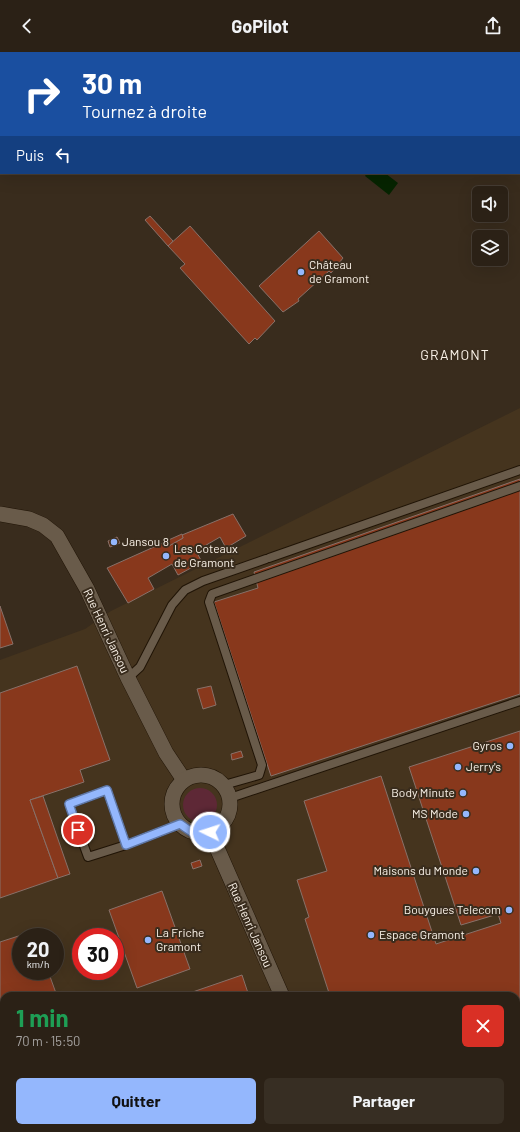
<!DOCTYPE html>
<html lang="fr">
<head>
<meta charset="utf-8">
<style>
  body { margin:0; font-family:Barlow,sans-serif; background:#372e23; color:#f1f3f6; height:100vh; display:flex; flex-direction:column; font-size:15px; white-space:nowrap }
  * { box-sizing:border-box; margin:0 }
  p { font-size:13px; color:#a6a3a1 }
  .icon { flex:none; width:22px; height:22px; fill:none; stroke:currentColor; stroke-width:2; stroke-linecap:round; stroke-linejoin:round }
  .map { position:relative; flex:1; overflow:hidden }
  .side { position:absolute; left:0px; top:940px; width:520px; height:140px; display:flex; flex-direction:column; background:#2b2116; border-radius:12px 12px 0 0; box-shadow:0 4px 16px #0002,0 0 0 1px #473e35 }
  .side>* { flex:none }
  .guide { position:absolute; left:0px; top:0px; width:520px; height:122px; box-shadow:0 4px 16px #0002,0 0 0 1px #473e35; background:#1a4fa0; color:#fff; overflow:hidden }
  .fabs { position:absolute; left:472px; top:134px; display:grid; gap:8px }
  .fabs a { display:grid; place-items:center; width:36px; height:36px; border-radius:6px; background:#2b2116; box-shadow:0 4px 16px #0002,0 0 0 1px #473e35; font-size:20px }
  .speed { position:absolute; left:12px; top:876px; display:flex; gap:8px; font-size:20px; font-weight:700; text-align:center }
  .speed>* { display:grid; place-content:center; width:52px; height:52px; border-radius:50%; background:#2b2116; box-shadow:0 4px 16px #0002,0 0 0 1px #473e35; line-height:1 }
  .speed small { font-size:10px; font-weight:400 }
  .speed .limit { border:6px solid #d22; background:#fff; color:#111 }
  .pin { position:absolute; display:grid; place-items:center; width:34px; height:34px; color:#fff; margin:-17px; border:2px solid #fff; border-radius:50%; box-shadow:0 1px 4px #0007 }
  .me { position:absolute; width:44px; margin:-22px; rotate:274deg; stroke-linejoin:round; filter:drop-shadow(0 0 3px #0008) }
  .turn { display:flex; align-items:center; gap:14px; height:84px; padding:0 16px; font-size:18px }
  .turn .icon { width:52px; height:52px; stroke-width:2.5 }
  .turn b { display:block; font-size:28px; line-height:34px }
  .then { display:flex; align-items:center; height:38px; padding:0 16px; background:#0003; gap:8px; font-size:15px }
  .round { display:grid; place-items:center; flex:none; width:42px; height:42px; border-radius:6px; background:#372e23 }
  .overview { display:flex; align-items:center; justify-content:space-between; height:68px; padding:0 16px }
  h1 { font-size:24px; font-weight:700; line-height:30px; color:#1e9e55 }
  .button { display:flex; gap:8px; margin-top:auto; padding:8px 16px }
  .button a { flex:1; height:46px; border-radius:6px; background:#94b7fd; color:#111; font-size:16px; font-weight:700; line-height:46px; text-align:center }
  .button a+a { background:#372e23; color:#f1f3f6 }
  header { display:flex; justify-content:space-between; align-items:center; height:52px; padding:0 16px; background:#2b2116; font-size:18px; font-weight:700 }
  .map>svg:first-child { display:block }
</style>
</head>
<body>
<header><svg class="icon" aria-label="back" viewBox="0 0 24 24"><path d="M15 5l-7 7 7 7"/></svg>GoPilot<svg class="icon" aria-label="share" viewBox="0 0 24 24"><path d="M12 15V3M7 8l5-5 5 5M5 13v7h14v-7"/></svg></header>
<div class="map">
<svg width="520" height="1080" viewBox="0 0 520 1080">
  <rect width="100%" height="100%" fill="#392c1d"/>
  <path fill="#45341e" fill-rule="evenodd" d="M520,356V1080H0V608L85,577L111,559ZM21,885H55V919H21ZM81,885H115V919H81ZM4,944H516V1076H4Z"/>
  <circle fill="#5e2836" cx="200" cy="753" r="17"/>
  <polygon fill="#062401" points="367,121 385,121 398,131 389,143 365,124"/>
  <g fill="#88381c" stroke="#887169">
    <polygon points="150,164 173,189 168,194 145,168"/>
    <polygon points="190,174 275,269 257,288 255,286 249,292 180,216 185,212 168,194"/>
    <polygon points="319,179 343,206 331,221 329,219 298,247 299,249 283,260 259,234"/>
    <polygon points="520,427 520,642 271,724 214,550 258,536 254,520"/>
    <polygon points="233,462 246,484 226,496 220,485 196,499 202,510 178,523 172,512 148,526 154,537 128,551 107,516 165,490 167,495 183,486 182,483"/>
    <polygon points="182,482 183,486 167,495 164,490"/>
    <polygon points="117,485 120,491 110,495 108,489"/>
    <polygon points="0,554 13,592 0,596"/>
    <polygon points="77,614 110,708 80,718 84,730 30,748 58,826 0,846 0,641"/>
    <polygon points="211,634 216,653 203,657 197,637"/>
    <polygon points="520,679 520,1080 447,1080 446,1076 516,1076 516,944 330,944 305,867 309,865 297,828 327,819 304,749 381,724 436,892 501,871 498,862 461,873 409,715"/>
    <polygon points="241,699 243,705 232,708 231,702"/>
    <polygon points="43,744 70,822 58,826 30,748"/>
    <polygon points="200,808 202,814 193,817 191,811"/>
    <polygon points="162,839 190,917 137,936 109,858"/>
    <polygon points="34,879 37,885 21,885 21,919 48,919 57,944 4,944 4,968 0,958 0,890"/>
    <polygon points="242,923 249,944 181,944"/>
    <polygon points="0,958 4,968 4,972 0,974"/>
    <polygon points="4,1007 4,1076 33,1076 35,1080 0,1080 0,1009"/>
    <polygon points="260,1076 307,1076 309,1080 249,1080"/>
  </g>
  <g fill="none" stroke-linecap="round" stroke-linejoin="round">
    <g stroke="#201406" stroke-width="10">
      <g id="lane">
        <polyline points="269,506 520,418"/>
        <polyline points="128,626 140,615 172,553 185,538 203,529 266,507"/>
        <polyline points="224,733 259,723 262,713 209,550 212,542 520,434"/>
        <polyline points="230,746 520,649"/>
        <polyline points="126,793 107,738 69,752 88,805 126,793 180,772"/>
        <polyline points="183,1080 194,1076"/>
      </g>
    </g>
    <g stroke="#201406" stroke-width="16">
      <g id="street">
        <polyline points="0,462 29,467 43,473 57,484 87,537 128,626 166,701 184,728"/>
        <circle cx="201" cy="752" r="29"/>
        <polyline points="210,780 282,944"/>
        <polyline points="340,1076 342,1080"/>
      </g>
    </g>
    <g stroke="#201406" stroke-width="24">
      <g id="primary">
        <polyline points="356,0 357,1"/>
        <polyline points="519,97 520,97"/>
      </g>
    </g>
    <use href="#lane" stroke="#695b4a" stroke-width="8"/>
    <use href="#street" stroke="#695b4a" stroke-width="15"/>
    <use href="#primary" stroke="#887e2b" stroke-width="22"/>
  </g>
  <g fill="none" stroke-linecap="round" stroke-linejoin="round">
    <g stroke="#6077a4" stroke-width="10">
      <polyline id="route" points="78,778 69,752 107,738 126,793 180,772 193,781 210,780"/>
    </g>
    <use href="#route" stroke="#94b7fd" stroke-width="7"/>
  </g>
  <g fill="#94b7fd" stroke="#392c1d" stroke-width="1.5">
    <circle cx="301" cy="220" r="4"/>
    <circle cx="114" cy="490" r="4"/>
    <circle cx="166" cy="504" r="4"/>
    <circle cx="510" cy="694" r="4"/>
    <circle cx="458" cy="715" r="4"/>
    <circle cx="463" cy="741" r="4"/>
    <circle cx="466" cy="762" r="4"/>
    <circle cx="476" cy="819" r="4"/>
    <circle cx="509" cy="858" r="4"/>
    <circle cx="371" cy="883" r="4"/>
    <circle cx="148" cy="888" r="4"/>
  </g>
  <g text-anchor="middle" stroke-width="4" stroke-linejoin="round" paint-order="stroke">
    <g font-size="12" fill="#fbf3e9" stroke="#392c1d" text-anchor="start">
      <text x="309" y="217">Château<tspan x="309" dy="14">de Gramont</tspan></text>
      <text x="122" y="494">Jansou 8</text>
      <text x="174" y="501">Les Coteaux<tspan x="174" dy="14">de Gramont</tspan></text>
      <text x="502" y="698" text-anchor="end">Gyros</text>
      <text x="466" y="719">Jerry's</text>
      <text x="455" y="745" text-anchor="end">Body Minute</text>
      <text x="458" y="766" text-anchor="end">MS Mode</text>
      <text x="468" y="823" text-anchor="end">Maisons du Monde</text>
      <text x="501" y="862" text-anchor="end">Bouygues Telecom</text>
      <text x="156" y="885">La Friche<tspan x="156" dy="14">Gramont</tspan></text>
      <text x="379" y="887">Espace Gramont</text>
    </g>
    <g font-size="12" fill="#fbf3e9" stroke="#392c1d">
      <text transform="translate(106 579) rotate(65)" y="4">Rue Henri Jansou</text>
      <text transform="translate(250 873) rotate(66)" y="4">Rue Henri Jansou</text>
    </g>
    <g font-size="14" letter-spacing="1" fill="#fbf3e9" stroke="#392c1d">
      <text x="455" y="308">GRAMONT</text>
    </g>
  </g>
</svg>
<div class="fabs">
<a><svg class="icon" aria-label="sound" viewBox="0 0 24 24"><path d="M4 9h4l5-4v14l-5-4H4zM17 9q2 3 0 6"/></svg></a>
<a><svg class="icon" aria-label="layers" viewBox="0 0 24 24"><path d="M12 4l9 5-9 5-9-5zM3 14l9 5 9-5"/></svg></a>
</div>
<div class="speed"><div>20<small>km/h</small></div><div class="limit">30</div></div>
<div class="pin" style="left:78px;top:778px;background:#d93025"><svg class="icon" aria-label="arrive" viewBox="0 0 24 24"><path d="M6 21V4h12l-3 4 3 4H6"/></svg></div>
<svg class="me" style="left:210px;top:780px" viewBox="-20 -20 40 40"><circle r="17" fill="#94b7fd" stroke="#fff" stroke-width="3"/><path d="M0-11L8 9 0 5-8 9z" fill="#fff"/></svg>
<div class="guide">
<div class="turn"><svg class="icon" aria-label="right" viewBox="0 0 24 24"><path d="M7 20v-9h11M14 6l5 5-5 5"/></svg><div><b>30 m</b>Tournez à droite</div></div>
<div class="then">Puis<svg class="icon" aria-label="left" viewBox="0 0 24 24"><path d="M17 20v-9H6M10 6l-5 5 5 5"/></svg></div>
</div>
<section class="side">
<div class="overview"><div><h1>1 min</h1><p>70 m · 15:50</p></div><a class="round" style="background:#d93025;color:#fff"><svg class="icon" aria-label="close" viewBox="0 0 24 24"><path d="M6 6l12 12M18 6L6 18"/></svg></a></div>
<div class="button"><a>Quitter</a><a>Partager</a></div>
</section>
</div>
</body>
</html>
